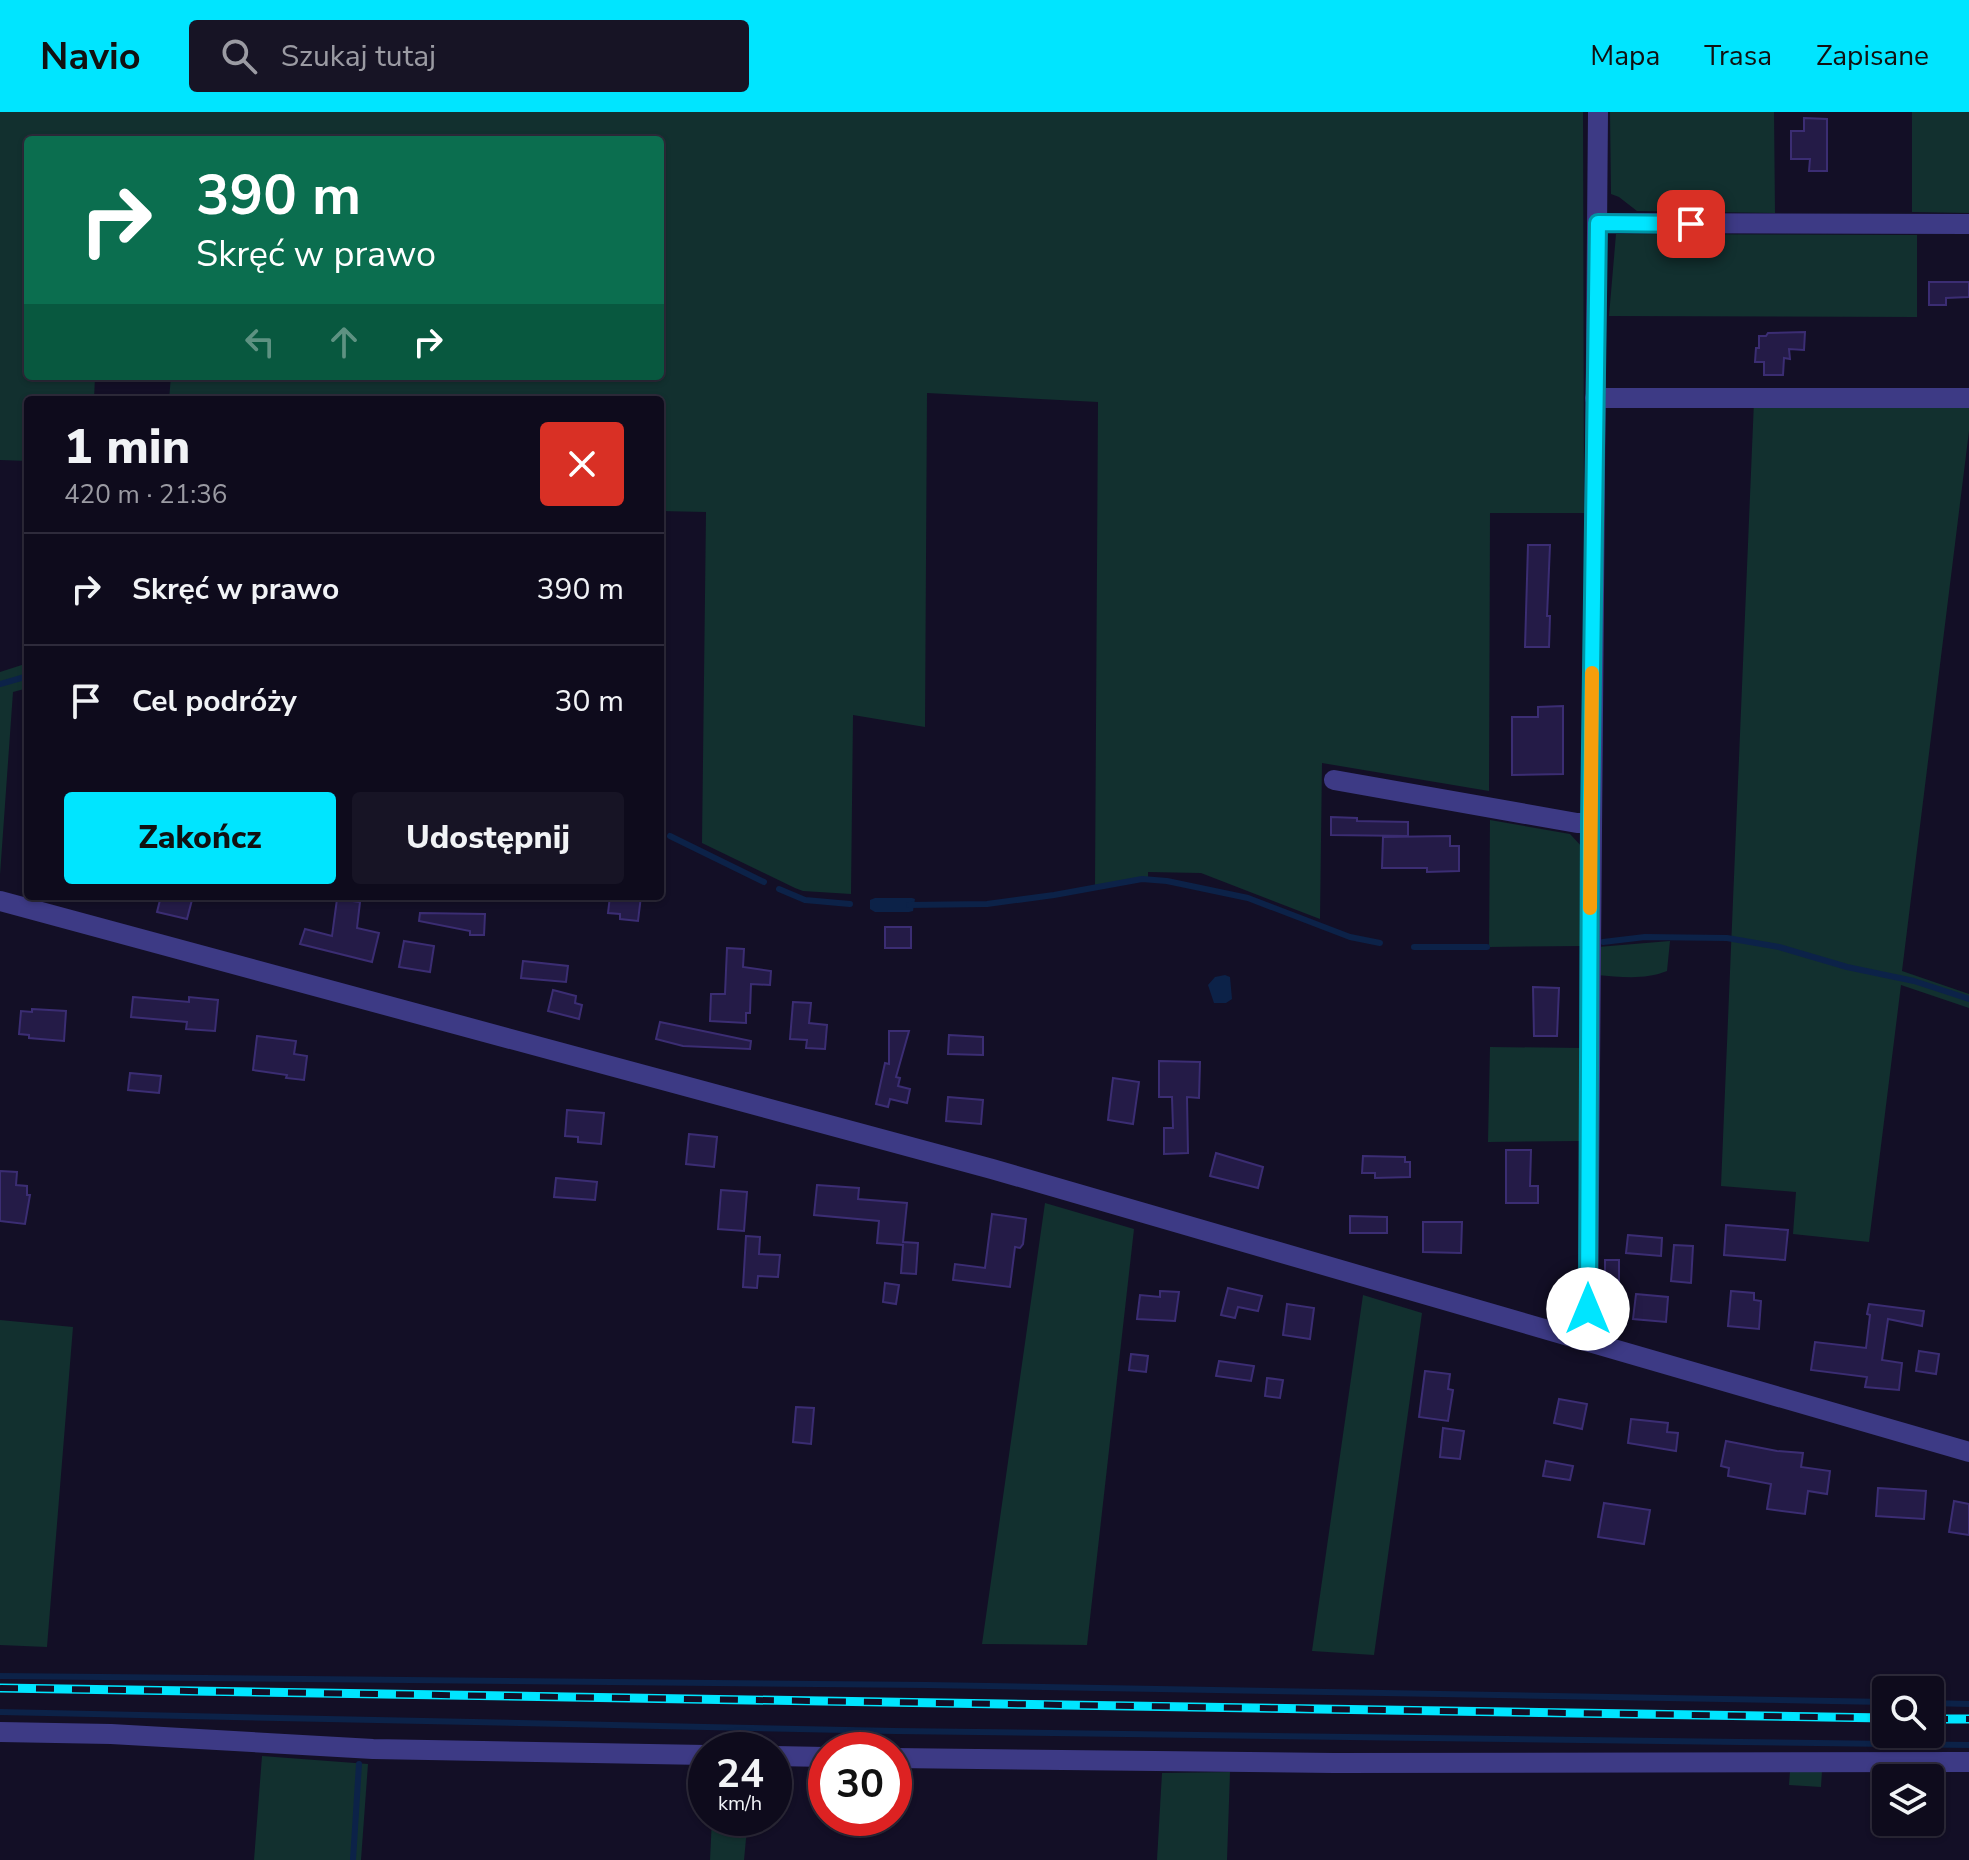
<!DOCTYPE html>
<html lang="pl">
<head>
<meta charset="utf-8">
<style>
  body { margin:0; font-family:"Nunito Sans",sans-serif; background:#171425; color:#f1f3f6; height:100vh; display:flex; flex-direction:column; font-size:30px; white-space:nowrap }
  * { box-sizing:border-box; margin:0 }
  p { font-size:26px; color:#9b9ba3 }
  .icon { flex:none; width:44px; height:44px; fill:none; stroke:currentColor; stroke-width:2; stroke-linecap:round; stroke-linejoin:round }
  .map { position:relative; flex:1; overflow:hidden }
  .sheet { position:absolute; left:24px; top:284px; width:640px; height:504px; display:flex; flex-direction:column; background:#0e0b1c; border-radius:8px; box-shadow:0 2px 6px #0004,0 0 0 2px #2e2b3b }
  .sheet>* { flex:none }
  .top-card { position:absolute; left:24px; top:24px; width:640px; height:244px; border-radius:8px; box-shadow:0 2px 6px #0004,0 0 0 2px #2e2b3b; background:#0b6e4f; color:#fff; overflow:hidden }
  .buttons { position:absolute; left:1872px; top:1564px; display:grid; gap:16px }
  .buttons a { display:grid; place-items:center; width:72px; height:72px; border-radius:8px; background:#0e0b1c; box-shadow:0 2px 6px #0004,0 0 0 2px #2e2b3b; font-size:40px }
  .speed { position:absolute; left:688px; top:1620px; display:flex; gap:16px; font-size:40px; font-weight:700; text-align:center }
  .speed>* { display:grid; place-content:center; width:104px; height:104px; border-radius:50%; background:#0e0b1c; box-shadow:0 2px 6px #0004,0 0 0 2px #2e2b3b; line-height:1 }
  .speed small { font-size:20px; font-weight:400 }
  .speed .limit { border:12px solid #d22; background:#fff; color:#111 }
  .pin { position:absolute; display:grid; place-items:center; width:68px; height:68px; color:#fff; margin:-34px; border-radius:16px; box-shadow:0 4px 12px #0006 }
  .me { position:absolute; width:88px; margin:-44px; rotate:0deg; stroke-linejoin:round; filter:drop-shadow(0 0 6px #0008) }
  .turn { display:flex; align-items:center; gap:28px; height:168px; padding:0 40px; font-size:36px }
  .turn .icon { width:104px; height:104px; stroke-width:2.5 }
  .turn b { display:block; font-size:56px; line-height:68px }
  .lanes { display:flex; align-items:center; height:76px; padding:0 40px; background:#0003; justify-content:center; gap:40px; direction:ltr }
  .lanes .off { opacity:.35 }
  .round { display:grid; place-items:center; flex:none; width:84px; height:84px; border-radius:8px; background:#171425 }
  .overview { display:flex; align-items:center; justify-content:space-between; height:136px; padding:0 40px }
  h1 { font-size:48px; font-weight:800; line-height:60px }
  .button { display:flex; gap:16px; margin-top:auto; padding:16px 40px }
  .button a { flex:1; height:92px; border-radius:8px; background:#00e5ff; color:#111; font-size:32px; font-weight:800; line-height:92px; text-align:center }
  .button a+a { background:#171425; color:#f1f3f6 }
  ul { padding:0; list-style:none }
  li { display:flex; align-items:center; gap:24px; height:112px; padding:0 40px; border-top:2px solid #2e2b3b }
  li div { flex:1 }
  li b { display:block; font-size:30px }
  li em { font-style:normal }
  header { display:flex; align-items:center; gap:48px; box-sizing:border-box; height:112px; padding:0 40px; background:#00e5ff; color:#111 }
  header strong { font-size:38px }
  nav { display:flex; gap:44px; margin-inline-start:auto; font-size:28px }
  .search { width:560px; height:72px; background:#171425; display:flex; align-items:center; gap:20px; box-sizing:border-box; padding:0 28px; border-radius:8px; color:#9b9ba3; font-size:30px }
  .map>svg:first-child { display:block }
</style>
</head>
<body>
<header>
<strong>Navio</strong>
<div class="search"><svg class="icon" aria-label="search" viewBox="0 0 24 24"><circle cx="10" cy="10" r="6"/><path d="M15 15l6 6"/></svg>Szukaj tutaj</div>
<nav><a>Mapa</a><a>Trasa</a><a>Zapisane</a></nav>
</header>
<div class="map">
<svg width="1969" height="1748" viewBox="0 0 1969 1748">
  <rect width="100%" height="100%" fill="#130f26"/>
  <g fill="#12302f">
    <polygon points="0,0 1583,0 1584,401 1490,401 1489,679 1322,651 1320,807 1201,761 1148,760 1148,766 1095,773 1098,290 927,281 925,615 853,603 851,782 803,779 795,776 702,731 706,400 660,399 660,288 169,288 171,264 660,264 660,28 28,28 28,264 95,264 94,288 28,288 28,349 0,348"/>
    <polygon points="1610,0 1774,0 1775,101 1637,99 1619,85 1611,82"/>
    <polygon points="1912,0 1969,0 1969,101 1912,100"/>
    <polygon points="1616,122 1917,123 1917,205 1609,204"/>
    <polygon points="1754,289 1969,289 1969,319 1902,859 1969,882 1969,896 1901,873 1869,1130 1793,1122 1796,1080 1721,1074"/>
    <polygon points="28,551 28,576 13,580 0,763 0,560"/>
    <polygon points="1490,708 1570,722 1583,736 1582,834 1489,835"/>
    <path d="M1670,829L1667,859C1645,868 1621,865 1597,863L1598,835Z"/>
    <polygon points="1490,935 1582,936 1580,1029 1488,1030"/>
    <polygon points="1045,1091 1134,1117 1087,1533 982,1532"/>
    <polygon points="1363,1183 1422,1201 1374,1543 1312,1539"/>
    <polygon points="0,1208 73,1215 47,1535 0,1533"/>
    <polygon points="262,1644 368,1652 361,1748 254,1748"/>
    <polygon points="1790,1659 1822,1659 1821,1675 1789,1673"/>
    <polygon points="1230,1660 1227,1748 1157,1748 1162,1661"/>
    <polygon points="712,1706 748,1706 744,1748 710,1748"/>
  </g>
  <g fill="#0c2248">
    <polygon points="875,786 912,786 915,787 913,799 909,800 875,800 870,797 870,788"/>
    <polygon points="1225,863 1230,865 1232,887 1226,891 1214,891 1208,873 1215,865"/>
  </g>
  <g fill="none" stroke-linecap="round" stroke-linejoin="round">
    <g stroke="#0c2248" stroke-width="6">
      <polyline points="0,572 28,564"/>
      <polyline points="670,724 764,770"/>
      <polyline points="779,777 805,788 850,792"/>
      <polyline points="909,793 987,792 1054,783 1142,767 1167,769 1248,786 1350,825 1380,831"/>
      <polyline points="1603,830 1645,825 1727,826 1779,835 1847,855 1914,869 1969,887"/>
      <polyline points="1414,835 1487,835"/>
      <polyline points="0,1564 927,1573 1886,1590"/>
      <polyline points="1930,1591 1969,1592"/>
      <polyline points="0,1600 895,1619 1969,1633"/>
      <polyline points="353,1748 359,1652"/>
    </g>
  </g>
  <g fill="#241b47" stroke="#3b2d73" stroke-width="2">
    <polygon points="1804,6 1827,7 1827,59 1809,59 1810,47 1791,47 1791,19 1804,19"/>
    <polygon points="1929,170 1969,170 1969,185 1946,186 1946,193 1929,193"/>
    <polygon points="1805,220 1804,238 1789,237 1790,247 1784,246 1783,263 1764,263 1764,250 1755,250 1756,236 1759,236 1759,224 1766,224 1768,221"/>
    <polygon points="1528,433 1550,433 1547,504 1550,504 1549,535 1525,535"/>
    <polygon points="1563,594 1563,662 1512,663 1512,605 1538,605 1538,595"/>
    <polygon points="1331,705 1357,706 1357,709 1408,710 1408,724 1331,723"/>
    <polygon points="1450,724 1450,734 1459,734 1459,759 1427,760 1427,756 1382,756 1383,725"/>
    <polygon points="161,784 193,784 187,807 157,800"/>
    <polygon points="610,784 641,784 638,809 620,807 620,802 608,801"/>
    <polygon points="337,787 360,790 357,816 379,821 372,850 300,832 305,817 332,824"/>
    <polygon points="420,801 485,802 484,823 470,823 470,819 419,809"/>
    <rect x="885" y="815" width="26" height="21"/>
    <polygon points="404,829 434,834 430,860 399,855"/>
    <polygon points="727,836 744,837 743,855 771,859 770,873 751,872 750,901 746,901 746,911 710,909 711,882 725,882"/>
    <polygon points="523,849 568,854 566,870 521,866"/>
    <polygon points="1533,875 1559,876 1557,924 1534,924"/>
    <polygon points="553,878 576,884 575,891 582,893 579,907 548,899"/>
    <polygon points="133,885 189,890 189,885 218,888 215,919 186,917 187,910 131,905"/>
    <polygon points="793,890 811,891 809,911 827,913 825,937 806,936 807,928 790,927"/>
    <polygon points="32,897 66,899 64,929 29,926 29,923 19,922 21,899 32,900"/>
    <polygon points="660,910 751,929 750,937 683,934 656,927"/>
    <polygon points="889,919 909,919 896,965 900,966 898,974 910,977 907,991 890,987 888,995 876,992 885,951 889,952"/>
    <polygon points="949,923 983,925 983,943 948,942"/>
    <polygon points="257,924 296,929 294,942 307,944 304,968 286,966 287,963 253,958"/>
    <polygon points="1159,949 1200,950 1199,986 1187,985 1188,1041 1164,1042 1164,1016 1173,1016 1172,985 1159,985"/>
    <polygon points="130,961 161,964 159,981 128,978"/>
    <polygon points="1113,966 1139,970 1133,1012 1108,1008"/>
    <polygon points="948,985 983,988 981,1012 946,1009"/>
    <polygon points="567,998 604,1001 601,1032 578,1030 578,1025 565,1024"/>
    <polygon points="689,1022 717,1025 714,1055 686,1052"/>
    <polygon points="1506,1038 1531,1038 1530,1074 1538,1074 1538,1091 1506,1091"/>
    <polygon points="1216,1041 1263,1055 1258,1076 1210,1064"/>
    <polygon points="1363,1044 1405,1045 1405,1050 1410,1050 1410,1065 1375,1066 1375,1061 1362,1061"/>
    <polygon points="0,1059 17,1060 16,1073 27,1074 27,1083 30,1083 25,1112 0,1109"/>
    <polygon points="556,1066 597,1070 595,1088 554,1085"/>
    <polygon points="817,1073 859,1076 858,1087 907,1091 903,1130 918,1131 916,1162 901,1161 903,1133 877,1131 879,1109 814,1103"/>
    <polygon points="721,1078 747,1080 744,1119 718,1117"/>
    <polygon points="992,1102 1026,1107 1023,1132 1020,1136 1015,1135 1010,1175 953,1168 955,1152 985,1156"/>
    <polygon points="1350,1104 1387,1105 1387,1121 1350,1121"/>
    <polygon points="1423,1110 1462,1110 1461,1141 1423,1140"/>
    <polygon points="1726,1113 1788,1118 1785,1148 1724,1143"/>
    <polygon points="1628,1123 1662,1126 1661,1144 1626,1141"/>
    <polygon points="746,1124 760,1125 759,1142 780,1143 778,1165 758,1164 757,1176 743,1175"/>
    <polygon points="1674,1133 1693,1134 1691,1171 1671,1169"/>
    <rect x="1605" y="1148" width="14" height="31"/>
    <polygon points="885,1171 899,1173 896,1192 883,1190"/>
    <polygon points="1228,1176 1262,1184 1258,1199 1238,1195 1235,1206 1221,1203"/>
    <polygon points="1160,1179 1179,1180 1175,1209 1137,1207 1140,1183 1160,1185"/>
    <polygon points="1731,1179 1754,1181 1754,1188 1761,1189 1759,1217 1728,1214"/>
    <polygon points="1636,1182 1668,1185 1666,1210 1633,1207"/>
    <polygon points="1287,1192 1314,1196 1310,1227 1283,1223"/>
    <polygon points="1869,1192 1924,1199 1922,1214 1888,1207 1882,1248 1902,1251 1899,1278 1865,1275 1867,1265 1811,1258 1815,1230 1866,1236 1870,1203 1867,1202"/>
    <polygon points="1919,1239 1939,1242 1936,1262 1916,1259"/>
    <polygon points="1131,1242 1148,1244 1146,1260 1129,1258"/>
    <polygon points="1219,1249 1254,1254 1251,1269 1216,1264"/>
    <polygon points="1425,1259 1450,1262 1448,1277 1453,1278 1448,1309 1419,1305"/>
    <polygon points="1267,1266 1283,1268 1280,1286 1265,1284"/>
    <polygon points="1559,1287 1587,1292 1582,1317 1554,1311"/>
    <polygon points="796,1295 814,1296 811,1332 793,1330"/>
    <polygon points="1631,1307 1668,1311 1667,1320 1678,1321 1676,1339 1628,1331"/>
    <polygon points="1443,1316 1464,1319 1460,1347 1440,1345"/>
    <polygon points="1726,1329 1777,1339 1803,1341 1801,1355 1830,1359 1827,1382 1808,1379 1805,1402 1767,1397 1771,1372 1728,1364 1729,1356 1721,1354"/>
    <polygon points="1546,1349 1573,1354 1570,1368 1543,1364"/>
    <polygon points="1878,1376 1926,1379 1924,1407 1876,1404"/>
    <polygon points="1954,1389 1969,1392 1969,1423 1949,1420"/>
    <polygon points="1604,1391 1650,1398 1644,1432 1598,1425"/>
  </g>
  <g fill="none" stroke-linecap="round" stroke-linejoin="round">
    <g stroke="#3d3a85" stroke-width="20">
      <polyline points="1598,111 1969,112"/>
      <polyline points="1595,286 1969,286"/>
      <polyline points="1334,668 1577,711 1590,711"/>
      <polyline points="0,789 992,1057 1969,1340"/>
      <polyline points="1579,1228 1588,1197 1598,0"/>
      <polyline points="0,1620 111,1622 373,1637 706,1643"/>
      <polyline points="774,1644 826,1645"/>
      <polyline points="894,1646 1334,1651 1969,1650"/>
    </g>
    <g stroke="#00e5ff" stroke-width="9">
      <g id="rail">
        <polyline points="0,1576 1886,1606"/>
        <polyline points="1930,1607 1969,1607"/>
      </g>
    </g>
    <use href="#rail" stroke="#130f26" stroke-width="6" stroke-dasharray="18" stroke-linecap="butt"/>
  </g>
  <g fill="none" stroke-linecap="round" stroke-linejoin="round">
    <g stroke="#0095a6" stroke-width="20">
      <polyline id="route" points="1588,1197 1590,711 1598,111 1691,112"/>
    </g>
    <use href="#route" stroke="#00e5ff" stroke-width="14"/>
    <polyline stroke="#f59e0b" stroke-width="14" points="1590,796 1592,561"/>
  </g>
</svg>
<div class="buttons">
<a><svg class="icon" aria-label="search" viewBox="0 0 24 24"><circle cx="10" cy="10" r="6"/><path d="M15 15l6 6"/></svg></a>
<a><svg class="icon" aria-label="layers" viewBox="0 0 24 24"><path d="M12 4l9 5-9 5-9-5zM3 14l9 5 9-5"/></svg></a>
</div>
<div class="speed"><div>24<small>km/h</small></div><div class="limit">30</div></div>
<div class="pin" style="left:1691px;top:112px;background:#d93025"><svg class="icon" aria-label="arrive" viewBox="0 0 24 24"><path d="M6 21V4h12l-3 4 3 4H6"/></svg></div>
<svg class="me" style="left:1588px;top:1197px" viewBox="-20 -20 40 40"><circle r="19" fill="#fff"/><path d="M0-13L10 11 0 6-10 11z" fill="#00e5ff"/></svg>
<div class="top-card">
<div class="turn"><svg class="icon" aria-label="right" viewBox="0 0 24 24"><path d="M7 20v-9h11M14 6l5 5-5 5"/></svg><div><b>390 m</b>Skręć w prawo</div></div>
<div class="lanes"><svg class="icon off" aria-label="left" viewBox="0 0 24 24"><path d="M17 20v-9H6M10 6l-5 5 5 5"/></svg><svg class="icon off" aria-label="ahead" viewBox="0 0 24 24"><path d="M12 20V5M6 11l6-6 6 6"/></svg><svg class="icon" aria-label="right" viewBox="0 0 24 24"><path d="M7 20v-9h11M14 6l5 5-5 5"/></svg></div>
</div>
<section class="sheet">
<div class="overview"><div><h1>1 min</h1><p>420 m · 21:36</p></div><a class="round" style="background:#d93025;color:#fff"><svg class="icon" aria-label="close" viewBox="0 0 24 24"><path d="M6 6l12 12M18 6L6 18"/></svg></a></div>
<ul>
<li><svg class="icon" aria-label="right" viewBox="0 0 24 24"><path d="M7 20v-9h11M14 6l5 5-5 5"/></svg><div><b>Skręć w prawo</b></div><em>390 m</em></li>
<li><svg class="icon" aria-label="arrive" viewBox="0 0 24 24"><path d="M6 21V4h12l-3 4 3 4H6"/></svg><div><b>Cel podróży</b></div><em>30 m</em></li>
</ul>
<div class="button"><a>Zakończ</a><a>Udostępnij</a></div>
</section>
</div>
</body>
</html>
